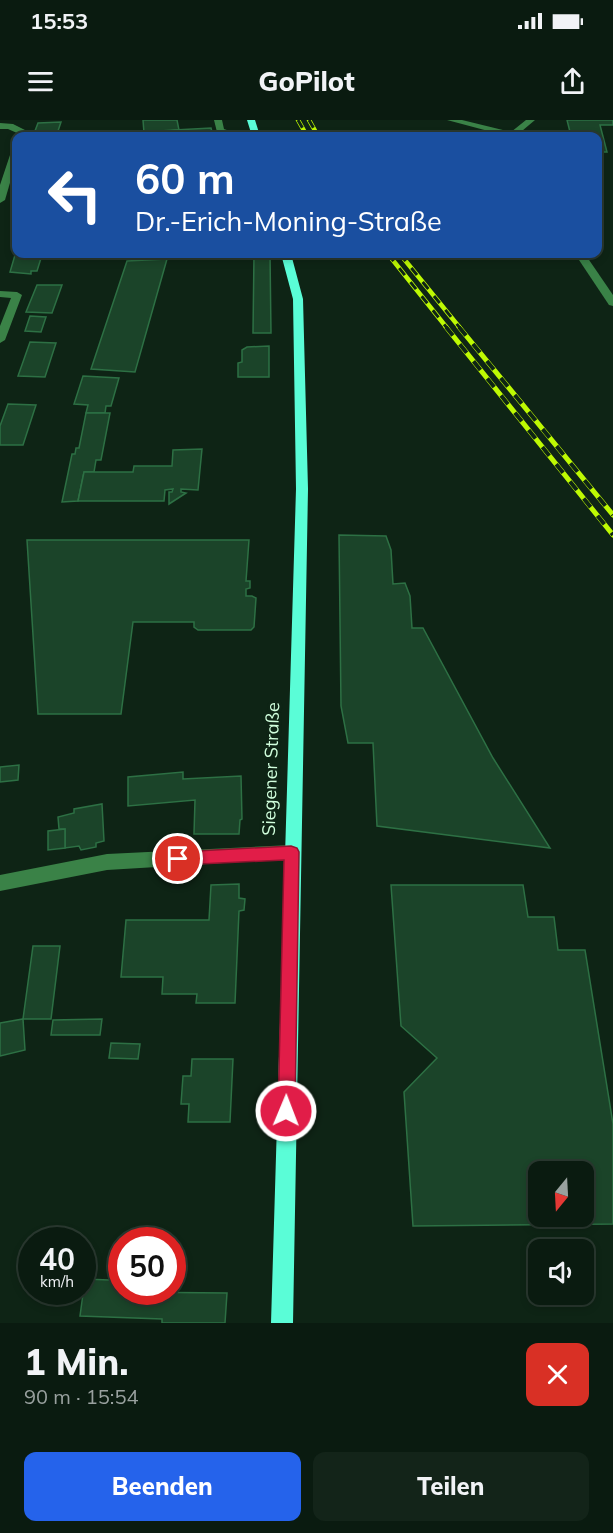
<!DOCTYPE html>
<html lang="de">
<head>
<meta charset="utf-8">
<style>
  body { margin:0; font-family:Mulish,sans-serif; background:#132419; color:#f1f3f6; height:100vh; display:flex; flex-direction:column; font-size:22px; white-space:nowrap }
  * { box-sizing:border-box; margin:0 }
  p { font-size:20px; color:#99a19f }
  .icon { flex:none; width:33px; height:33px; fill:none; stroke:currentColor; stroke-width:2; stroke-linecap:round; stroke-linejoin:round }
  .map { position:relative; height:1203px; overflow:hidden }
  .side { display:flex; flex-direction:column; background:#0a1b10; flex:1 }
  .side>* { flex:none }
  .top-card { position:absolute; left:12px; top:12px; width:590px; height:126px; border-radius:12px; box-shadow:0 3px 9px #0003,0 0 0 2px #2a3930; background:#1a4fa0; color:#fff; overflow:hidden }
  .needle { width:39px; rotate:198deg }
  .controls { position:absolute; left:528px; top:1041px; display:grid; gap:12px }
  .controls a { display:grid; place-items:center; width:66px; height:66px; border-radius:12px; background:#0a1b10; box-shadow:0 3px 9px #0003,0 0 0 2px #2a3930; font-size:30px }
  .speed { position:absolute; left:18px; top:1107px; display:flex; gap:12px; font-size:30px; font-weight:700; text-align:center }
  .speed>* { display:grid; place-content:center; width:78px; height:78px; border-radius:50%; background:#0a1b10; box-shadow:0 3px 9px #0003,0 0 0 2px #2a3930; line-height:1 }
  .speed small { font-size:15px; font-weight:400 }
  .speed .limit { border:9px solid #d22; background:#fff; color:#111 }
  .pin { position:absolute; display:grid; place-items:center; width:51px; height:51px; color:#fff; margin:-26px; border:3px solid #fff; border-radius:50%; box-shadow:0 2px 6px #0007 }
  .me { position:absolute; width:66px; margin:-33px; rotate:1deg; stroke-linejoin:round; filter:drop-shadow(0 0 4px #0008) }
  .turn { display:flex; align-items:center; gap:21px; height:126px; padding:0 24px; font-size:27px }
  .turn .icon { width:78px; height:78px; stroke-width:2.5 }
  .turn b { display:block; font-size:42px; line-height:51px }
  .round { display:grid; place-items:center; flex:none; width:63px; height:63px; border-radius:12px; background:#132419 }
  .headline { display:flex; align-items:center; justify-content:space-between; height:102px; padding:0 24px }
  h1 { font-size:36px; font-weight:800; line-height:45px }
  .primary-button { display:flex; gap:12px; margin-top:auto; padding:12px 24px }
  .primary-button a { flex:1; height:69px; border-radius:12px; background:#2563eb; color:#fff; font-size:24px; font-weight:800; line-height:69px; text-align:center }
  .primary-button a+a { background:#132419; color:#f1f3f6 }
  .status { display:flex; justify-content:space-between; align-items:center; height:42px; padding:0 30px; background:#0a1b10; direction:ltr }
  .status svg { height:16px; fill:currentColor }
  header { display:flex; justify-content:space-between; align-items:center; height:78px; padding:0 24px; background:#0a1b10; font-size:27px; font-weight:800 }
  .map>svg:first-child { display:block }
</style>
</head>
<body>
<div class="status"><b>15:53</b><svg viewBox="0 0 49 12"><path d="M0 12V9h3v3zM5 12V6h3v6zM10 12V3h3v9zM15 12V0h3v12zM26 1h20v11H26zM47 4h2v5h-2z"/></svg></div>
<header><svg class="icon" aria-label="menu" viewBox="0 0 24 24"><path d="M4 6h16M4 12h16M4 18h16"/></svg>GoPilot<svg class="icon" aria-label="share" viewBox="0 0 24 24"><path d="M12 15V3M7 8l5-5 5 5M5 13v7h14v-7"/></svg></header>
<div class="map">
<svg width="613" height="1203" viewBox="0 0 613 1203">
  <rect width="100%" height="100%" fill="#0e2415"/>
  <g fill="#1b4429" stroke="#2d7044" stroke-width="1.5" fill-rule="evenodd">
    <polygon points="143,0 177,0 179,10 144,13"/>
    <polygon points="567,0 613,0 613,5 600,5 607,32 597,32 597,16 571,16"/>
    <polygon points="61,2 57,14 38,15 35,11 38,3"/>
    <polygon points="211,8 213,16 176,16 175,10"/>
    <polygon points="174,10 176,16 146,16 145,12"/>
    <polygon points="254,134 270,134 271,213 253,213"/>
    <polygon points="15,135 42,135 37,151 31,151 31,154 10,152"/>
    <polygon points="167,139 135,252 91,249 127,141"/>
    <polygon points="37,165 62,165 52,193 26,192"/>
    <polygon points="30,196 46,197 41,212 25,211"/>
    <polygon points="30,222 56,223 45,257 18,256"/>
    <polygon points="269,226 269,257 238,257 238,243 242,242 242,230 247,227"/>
    <polygon points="83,256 119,258 111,286 106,286 105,293 86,293 88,285 74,284"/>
    <polygon points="8,284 36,285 23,325 0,325 0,306"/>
    <polygon points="86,293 110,293 101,340 96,340 94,352 84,352 78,381 62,382 72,334 75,334 76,328 79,328"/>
    <polygon points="202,329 198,370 181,369 181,372 186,373 169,384 169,372 172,372 173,369 165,370 164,381 78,381 84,352 133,352 134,346 172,346 173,330"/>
    <polygon points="339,415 386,416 391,430 393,464 405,463 410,476 412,508 423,508 493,638 550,728 377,706 373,623 348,623 341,586"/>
    <polygon points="27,420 249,420 246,461 250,461 250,468 246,469 246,476 252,476 256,478 254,507 251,510 198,510 194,507 194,502 133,502 121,594 38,594"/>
    <polygon points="19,645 18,660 0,662 0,647"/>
    <polygon points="183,652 183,659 241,656 242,699 240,700 239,714 194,714 195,680 128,686 128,657"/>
    <polygon points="102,684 104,721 96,723 96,727 81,730 79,726 65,728 65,709 59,709 58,697 74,693 74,689"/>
    <polygon points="65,709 65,728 48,730 48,711"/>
    <polygon points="239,764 239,778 245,779 244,790 239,791 235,883 196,883 197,874 162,874 163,857 121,857 126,800 209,800 211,765"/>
    <path d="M391,765H523L528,797H554L558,830H585L613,1004V1104L413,1106L404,972L437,938L401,906ZM538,1052H584V1096H538Z"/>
    <polygon points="33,826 60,826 51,899 23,899"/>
    <polygon points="23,899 25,930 0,936 0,903"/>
    <polygon points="102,899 100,915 51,915 53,900"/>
    <polygon points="111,923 140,924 138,939 109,938"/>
    <polygon points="192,939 233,939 230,1002 188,1002 189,984 181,984 183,956 191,956"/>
    <polygon points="110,1156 122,1156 122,1172 227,1173 225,1203 162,1203 162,1199 80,1196 85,1159 109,1160"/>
  </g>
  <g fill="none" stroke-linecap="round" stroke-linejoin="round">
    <g fill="#3a8247" fill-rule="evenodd">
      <path d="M214,0H222L224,9C237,15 250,10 260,16H226L217,12Z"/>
      <polygon points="447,0 462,0 511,12 526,0 535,0 516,16 507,16"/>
      <polygon points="0,3 13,4 25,10 25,16 17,16 17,13 8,9 0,9"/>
      <polygon points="16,26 16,42 5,80 0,83 0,65 12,29"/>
      <polygon points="575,134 585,134 613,175 613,186 609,185"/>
      <polygon points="0,171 17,172 22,175 5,220 0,223 0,206 11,178 0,177"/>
      <polygon points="291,725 297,727 299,732 297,737 291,739 107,750 0,771 0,755 107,734"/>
    </g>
    <g fill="#5afdd7" fill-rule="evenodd">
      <polygon points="247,0 255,0 260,16 252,16"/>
      <polygon points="281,134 291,134 303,179 308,369 293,1203 271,1203 296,369 293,179"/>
    </g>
    <g stroke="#bef903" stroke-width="4.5">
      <g id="rail-far1">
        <polyline points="298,0 307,16"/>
        <polyline points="309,0 318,16"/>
        <polyline points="388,134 447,208"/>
        <polyline points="400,134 460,208"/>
      </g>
    </g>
    <g stroke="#bef903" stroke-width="5">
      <g id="rail">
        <polyline points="446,207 613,415"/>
        <polyline points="459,207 613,395"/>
      </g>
    </g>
    <use href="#rail-far1" stroke="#0e2415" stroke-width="3" stroke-dasharray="9" stroke-linecap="butt"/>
    <use href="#rail" stroke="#0e2415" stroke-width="4" stroke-dasharray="11" stroke-linecap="butt"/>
  </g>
  <polygon fill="#e11d48" stroke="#92132f" stroke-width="1.5" points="291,726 297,728 299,732 295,991 293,997 286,1000 280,997 278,991 284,740 178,745 173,743 170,739 173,734 178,732"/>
  <g text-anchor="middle" stroke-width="6" stroke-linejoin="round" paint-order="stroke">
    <g font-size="18" fill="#d1ffdd" stroke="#0e2415">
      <text transform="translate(271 649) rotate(-88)" y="6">Siegener Straße</text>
    </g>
  </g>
</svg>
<div class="controls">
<a><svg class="needle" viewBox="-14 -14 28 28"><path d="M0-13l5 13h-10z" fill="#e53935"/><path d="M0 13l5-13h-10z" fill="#99a19f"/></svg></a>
<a><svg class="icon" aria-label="sound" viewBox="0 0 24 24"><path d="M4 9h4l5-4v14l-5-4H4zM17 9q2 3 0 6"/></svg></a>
</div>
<div class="speed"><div>40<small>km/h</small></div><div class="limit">50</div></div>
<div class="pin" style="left:178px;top:739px;background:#d93025"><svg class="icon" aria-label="arrive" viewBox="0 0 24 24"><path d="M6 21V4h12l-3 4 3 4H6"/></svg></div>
<svg class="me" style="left:286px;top:991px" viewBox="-20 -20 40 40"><circle r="17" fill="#e11d48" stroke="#fff" stroke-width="3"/><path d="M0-11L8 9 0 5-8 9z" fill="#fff"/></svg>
<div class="top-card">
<div class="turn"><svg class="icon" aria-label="left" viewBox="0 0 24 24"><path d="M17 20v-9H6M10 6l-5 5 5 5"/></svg><div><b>60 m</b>Dr.-Erich-Moning-Straße</div></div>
</div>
</div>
<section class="side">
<div class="headline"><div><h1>1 Min.</h1><p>90 m · 15:54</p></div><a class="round" style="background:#d93025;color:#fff"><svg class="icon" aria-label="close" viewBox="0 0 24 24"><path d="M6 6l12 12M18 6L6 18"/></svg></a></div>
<div class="primary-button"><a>Beenden</a><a>Teilen</a></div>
</section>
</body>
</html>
